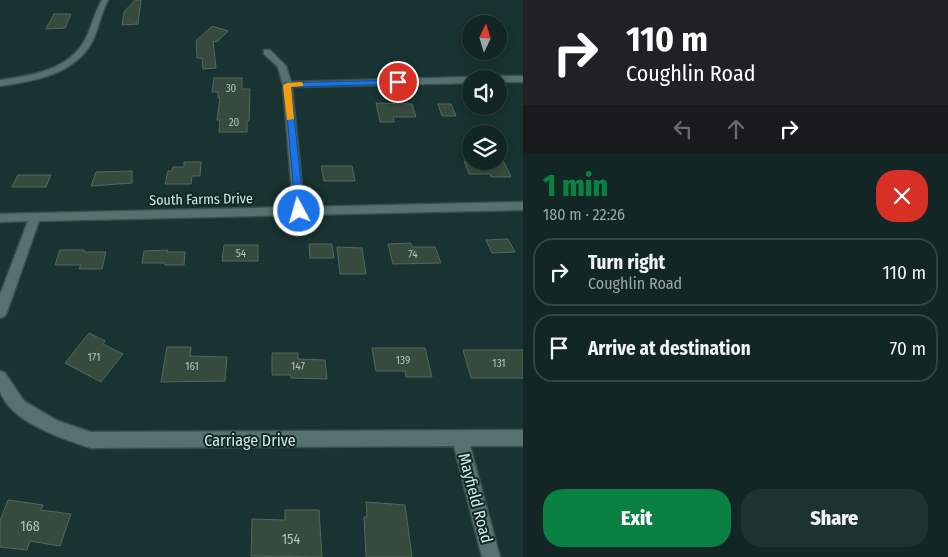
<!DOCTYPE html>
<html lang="en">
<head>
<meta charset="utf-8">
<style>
  body { margin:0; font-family:"Fira Sans Condensed",sans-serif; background:#1f3232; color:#f1f3f6; height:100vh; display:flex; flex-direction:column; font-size:19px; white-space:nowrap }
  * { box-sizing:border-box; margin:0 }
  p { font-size:16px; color:#9ca5a7 }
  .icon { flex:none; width:28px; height:28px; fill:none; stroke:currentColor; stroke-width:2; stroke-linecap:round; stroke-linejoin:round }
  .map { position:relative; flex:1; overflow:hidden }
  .side { display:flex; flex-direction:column; background:#122625; width:425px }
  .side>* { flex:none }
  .hud { background:#202124; color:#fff; overflow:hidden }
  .needle { width:32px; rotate:4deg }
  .fabs { position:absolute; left:462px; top:15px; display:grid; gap:10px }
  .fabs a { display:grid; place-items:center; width:45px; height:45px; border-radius:50%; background:#122625; box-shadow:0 2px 12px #0003,0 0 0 1px #314342; font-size:25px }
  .pin { position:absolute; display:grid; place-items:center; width:42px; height:42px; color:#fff; margin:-21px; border:2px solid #fff; border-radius:50%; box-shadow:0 1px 5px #0007 }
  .me { position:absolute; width:55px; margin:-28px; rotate:354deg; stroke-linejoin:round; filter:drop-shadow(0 0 4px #0008) }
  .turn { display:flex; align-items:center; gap:18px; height:105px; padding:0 20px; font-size:22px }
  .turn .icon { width:65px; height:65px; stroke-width:2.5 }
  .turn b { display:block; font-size:35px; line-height:42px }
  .lanes { display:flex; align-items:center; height:48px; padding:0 20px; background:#0003; justify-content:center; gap:25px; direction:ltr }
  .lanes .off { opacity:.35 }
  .round { display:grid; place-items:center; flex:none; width:52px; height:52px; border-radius:20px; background:#1f3232 }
  .headline { display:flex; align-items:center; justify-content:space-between; height:85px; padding:0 20px }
  h1 { font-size:30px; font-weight:800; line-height:38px; color:#0b8043 }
  .primary-button { display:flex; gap:10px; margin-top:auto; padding:10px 20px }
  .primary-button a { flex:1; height:58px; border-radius:20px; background:#0b8043; color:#fff; font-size:20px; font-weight:800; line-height:58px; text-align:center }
  .primary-button a+a { background:#1f3232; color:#f1f3f6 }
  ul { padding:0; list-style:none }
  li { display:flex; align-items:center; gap:15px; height:68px; margin:0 10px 8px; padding:0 10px; border:2px solid #314342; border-radius:20px }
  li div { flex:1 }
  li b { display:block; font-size:19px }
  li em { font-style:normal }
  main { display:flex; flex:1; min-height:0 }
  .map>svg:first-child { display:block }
</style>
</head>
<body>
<main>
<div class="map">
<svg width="523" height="557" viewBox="0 0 523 557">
  <rect width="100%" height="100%" fill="#183331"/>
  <g fill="#364a3d" stroke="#53685a">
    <polygon points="135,0 141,0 138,24 122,25 124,12"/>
    <polygon points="54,14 71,14 65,28 46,29"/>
    <polygon points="212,26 228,31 217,42 213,41 216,68 203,69 202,58 197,58 196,41"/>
    <polygon points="214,78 242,78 242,89 250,89 249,121 247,121 247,132 219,132 220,120 217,120 220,98 218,98 218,92 212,92"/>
    <polygon points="376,103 412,104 416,117 393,117 394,122 380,122"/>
    <polygon points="438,104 451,104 456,116 442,116"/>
    <polygon points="464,161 504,162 511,177 491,177 490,174 469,174"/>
    <polygon points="184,162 201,162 200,176 192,176 191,184 165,184 168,171 172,171 173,167 184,167"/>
    <polygon points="321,166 352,166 355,181 324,181"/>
    <polygon points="132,171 132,183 91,186 96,172"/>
    <polygon points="18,175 51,175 46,187 12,187"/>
    <polygon points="508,239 515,252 492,253 486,240"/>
    <polygon points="411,243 412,247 435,247 441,263 393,264 388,244"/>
    <polygon points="309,244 332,244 334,258 310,258"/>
    <polygon points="224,245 258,245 258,261 222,261"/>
    <polygon points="337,247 362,248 366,274 340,274"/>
    <polygon points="60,250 84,250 84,252 106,252 102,269 79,269 81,265 55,265"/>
    <polygon points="168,250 167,252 185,252 184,265 165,265 165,263 142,263 144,251"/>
    <polygon points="89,333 105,341 103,344 123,354 101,382 65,363"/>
    <polygon points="167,347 191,347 190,356 227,357 225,381 161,382"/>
    <polygon points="372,348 425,348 432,377 406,377 405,371 376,371"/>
    <polygon points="463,350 523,350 523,378 471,378"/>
    <polygon points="272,353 298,353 298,359 325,360 327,379 291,378 291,375 272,375"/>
    <polygon points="8,500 43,505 41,510 71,514 60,546 30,541 27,550 0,547 0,521"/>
    <polygon points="366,502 405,505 412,557 366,557 364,517 367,517"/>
    <polygon points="285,510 319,510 322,557 251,556 252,519 285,520"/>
  </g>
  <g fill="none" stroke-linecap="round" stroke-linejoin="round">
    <g stroke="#39504e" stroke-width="3">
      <g id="minor">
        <path d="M102,0H108C101,13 99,27 93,40C76,74 35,81 0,86V80C31,76 69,70 85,40C92,27 94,13 102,0Z"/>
        <polygon points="264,50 270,50 286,66 291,82 471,77 474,79 471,79 471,83 292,87 304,207 523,202 523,210 39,221 7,312 5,316 0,318 0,295 28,221 0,222 0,214 293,207 283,85 278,67 264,54"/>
        <polygon points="523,76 523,82 499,82 499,79 495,79 499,76"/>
        <path d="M0,371L5,373L24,401L58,421L91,432L523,430V446H470L500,557H482L454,446L91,448C63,439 10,422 0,391C0,385 0,377 0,371Z"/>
      </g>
    </g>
    <use href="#minor" fill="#567270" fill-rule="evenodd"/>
  </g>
  <polygon fill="#1a73e8" stroke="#114b97" points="398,80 400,80 400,84 291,87 304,211 299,215 296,214 284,83"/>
  <polygon fill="#f59e0b" points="301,82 303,83 303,86 291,87 294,119 287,120 283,85 287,83"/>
  <g text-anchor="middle" stroke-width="4" stroke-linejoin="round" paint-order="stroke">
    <g font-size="11" fill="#b0c0bb">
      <text x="231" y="92">30</text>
      <text x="234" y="126">20</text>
      <text x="241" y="257">54</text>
      <text x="413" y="258">74</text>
      <text x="94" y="361">171</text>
      <text x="403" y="364">139</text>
      <text x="499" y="367">131</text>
      <text x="192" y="370">161</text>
      <text x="298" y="370">147</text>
    </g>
    <g font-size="14" fill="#d8e7e5" stroke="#0e2927">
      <text transform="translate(201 199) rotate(-1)" y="5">South Farms Drive</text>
    </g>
    <g font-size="14" fill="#b0c0bb">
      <text x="30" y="531">168</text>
      <text x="291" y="544">154</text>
    </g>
    <g font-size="16" fill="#d8e7e5" stroke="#0e2927">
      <text x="250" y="446">Carriage Drive</text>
      <text transform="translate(476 498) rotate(75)" y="6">Mayfield Road</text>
    </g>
  </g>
</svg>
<div class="fabs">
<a><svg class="needle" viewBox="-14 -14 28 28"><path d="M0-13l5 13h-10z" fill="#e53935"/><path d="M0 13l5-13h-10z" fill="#9ca5a7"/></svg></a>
<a><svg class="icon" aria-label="sound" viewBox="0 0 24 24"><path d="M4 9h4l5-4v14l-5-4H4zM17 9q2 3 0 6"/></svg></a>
<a><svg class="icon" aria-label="layers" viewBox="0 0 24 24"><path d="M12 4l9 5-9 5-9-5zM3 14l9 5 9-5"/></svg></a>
</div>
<div class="pin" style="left:398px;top:82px;background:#d93025"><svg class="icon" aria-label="arrive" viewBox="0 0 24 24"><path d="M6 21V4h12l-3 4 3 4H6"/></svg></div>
<svg class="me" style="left:299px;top:211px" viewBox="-20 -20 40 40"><circle r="17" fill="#1a73e8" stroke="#fff" stroke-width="3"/><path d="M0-11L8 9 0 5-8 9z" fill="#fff"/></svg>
</div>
<section class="side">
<div class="hud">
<div class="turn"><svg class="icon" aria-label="right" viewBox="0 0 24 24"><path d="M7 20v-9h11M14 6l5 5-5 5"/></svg><div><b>110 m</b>Coughlin Road</div></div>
<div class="lanes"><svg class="icon off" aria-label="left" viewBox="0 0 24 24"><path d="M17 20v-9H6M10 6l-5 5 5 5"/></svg><svg class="icon off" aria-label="ahead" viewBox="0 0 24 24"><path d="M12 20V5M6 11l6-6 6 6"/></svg><svg class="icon" aria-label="right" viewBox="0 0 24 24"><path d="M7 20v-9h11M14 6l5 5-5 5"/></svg></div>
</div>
<div class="headline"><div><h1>1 min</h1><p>180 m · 22:26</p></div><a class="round" style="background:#d93025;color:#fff"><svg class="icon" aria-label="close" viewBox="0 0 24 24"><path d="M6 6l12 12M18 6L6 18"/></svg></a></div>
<ul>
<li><svg class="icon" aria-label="right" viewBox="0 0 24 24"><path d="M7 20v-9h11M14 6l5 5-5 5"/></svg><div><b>Turn right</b><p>Coughlin Road</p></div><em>110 m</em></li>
<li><svg class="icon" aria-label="arrive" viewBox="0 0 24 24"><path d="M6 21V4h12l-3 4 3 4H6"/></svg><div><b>Arrive at destination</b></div><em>70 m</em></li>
</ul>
<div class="primary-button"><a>Exit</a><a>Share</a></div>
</section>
</main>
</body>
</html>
